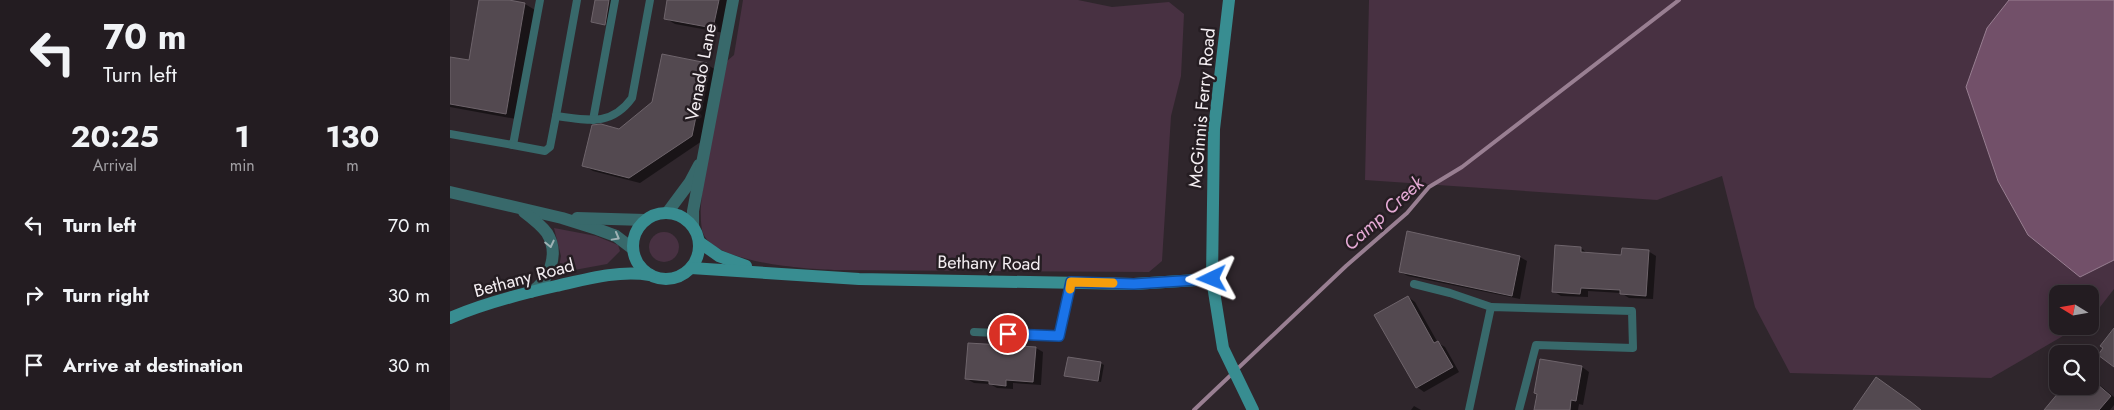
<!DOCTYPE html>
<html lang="en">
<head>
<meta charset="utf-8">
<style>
  body { margin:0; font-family:Jost,sans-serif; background:#2b252a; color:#f1f3f6; height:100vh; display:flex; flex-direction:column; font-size:19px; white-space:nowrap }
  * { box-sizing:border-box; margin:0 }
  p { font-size:16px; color:#a3a1a5 }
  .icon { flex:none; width:28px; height:28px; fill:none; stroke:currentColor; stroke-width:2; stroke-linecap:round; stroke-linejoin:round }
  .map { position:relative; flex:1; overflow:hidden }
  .panel { display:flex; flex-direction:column; background:#231c21; width:450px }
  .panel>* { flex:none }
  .hud { background:#231c21; color:#f1f3f6; overflow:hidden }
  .needle { width:32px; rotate:281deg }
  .tools { position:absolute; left:1599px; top:285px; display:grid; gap:10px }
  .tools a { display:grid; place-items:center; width:50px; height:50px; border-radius:10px; background:#231c21; box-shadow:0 2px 12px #0003,0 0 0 1px #403a3f; font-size:25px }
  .pin { position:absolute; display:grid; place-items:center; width:42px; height:42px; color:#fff; margin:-21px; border:2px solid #fff; border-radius:50%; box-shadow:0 1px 5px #0007 }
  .me { position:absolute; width:55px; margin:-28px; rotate:268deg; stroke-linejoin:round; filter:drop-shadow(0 0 4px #0008) }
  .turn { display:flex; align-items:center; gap:18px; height:105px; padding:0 20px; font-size:22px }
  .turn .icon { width:65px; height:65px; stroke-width:2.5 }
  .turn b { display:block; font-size:35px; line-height:42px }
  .eta { display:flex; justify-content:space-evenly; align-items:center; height:85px; text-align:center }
  .eta b { font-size:30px; font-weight:700; line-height:35px }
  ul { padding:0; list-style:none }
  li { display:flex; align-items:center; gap:15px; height:70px; padding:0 20px }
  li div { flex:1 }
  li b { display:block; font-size:19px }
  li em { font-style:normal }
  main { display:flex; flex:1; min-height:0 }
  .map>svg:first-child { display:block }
</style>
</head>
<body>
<main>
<section class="panel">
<div class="hud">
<div class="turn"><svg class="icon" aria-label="left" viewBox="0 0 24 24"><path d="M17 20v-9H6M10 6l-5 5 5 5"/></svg><div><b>70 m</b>Turn left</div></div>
</div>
<div class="eta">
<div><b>20:25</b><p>Arrival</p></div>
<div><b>1</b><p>min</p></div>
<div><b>130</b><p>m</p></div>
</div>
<ul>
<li><svg class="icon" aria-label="left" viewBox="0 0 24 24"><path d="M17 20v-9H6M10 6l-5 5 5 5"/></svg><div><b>Turn left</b></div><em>70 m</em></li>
<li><svg class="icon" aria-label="right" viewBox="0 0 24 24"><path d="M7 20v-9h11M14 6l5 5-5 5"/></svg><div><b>Turn right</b></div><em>30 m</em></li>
<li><svg class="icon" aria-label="arrive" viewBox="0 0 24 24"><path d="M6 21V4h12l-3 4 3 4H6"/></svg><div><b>Arrive at destination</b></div><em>30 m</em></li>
</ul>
</section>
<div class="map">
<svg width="1664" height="410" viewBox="0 0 1664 410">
  <rect width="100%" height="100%" fill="#2f262c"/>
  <g fill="#483142">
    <path d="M293,0H628L662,7L719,2L734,14L731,76L721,116L712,261L699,272L384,270C357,269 264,263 253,233C243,206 271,94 277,61L284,55Z"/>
    <polygon points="919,0 1559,0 1537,28 1516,87 1548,181 1578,235 1630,277 1664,260 1664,289 1640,320 1640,294 1608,294 1608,326 1630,326 1541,378 1340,373 1305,307 1272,176 1207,200 915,180"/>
    <polygon points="104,228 146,236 168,245 170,251 157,264 108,273 111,256"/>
    <circle cx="214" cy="247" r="15"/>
  </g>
  <polygon fill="#725069" stroke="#997f92" points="1559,0 1664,0 1664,260 1630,277 1578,235 1548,181 1516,87 1537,28"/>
  <g fill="#0007">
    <polygon points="30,0 51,0 75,4 85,10 66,119 0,107 0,58 20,61"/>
    <polygon points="147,0 162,0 156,25 144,23"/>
    <polygon points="218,0 280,0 274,33 225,24 215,18"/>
    <polygon points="256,64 266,70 252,141 190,183 143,171 133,165 169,130"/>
    <polygon points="1131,248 1138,254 1172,257 1198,251 1206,256 1203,299 1179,298 1171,293 1138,291 1138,297 1111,296 1103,291"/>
    <polygon points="1070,257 1077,261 1070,299 958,276 950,272"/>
    <polygon points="958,297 965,302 988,343 995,347 1009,372 974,392 967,387"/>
    <polygon points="586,348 593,352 591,385 563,383 563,389 547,388 540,384 524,383 517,379"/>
    <polygon points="1091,360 1132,367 1139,372 1133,405 1129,404 1128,410 1084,410"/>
    <polygon points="650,363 654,365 651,382 616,375"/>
    <polygon points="1640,377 1664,397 1664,405 1660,410 1595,410 1640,386"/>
    <polygon points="964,406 971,410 961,410"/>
  </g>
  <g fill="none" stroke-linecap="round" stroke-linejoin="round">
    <polyline stroke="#997f92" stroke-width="4" points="744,410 896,266 957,213 979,187 1012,167 1229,0"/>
  </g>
  <g fill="#534950" stroke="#6e646b">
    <polygon points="29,0 59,0 75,3 56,114 0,104 0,57 19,60"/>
    <polygon points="145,0 159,0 155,25 141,22"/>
    <polygon points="217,0 269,0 263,28 214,19"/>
    <polygon points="212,54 257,63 242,136 179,178 132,166 142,125 151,124 169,129 202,102"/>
    <polygon points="957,231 1070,256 1062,296 949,272"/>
    <polygon points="1105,245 1131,247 1131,252 1171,255 1172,248 1199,250 1196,296 1170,294 1170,290 1131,288 1130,294 1102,292"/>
    <polygon points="958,296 984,343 988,341 1003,367 966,388 924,315"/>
    <polygon points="1664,328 1664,367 1648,355 1653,348 1650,346"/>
    <polygon points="518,343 586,347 583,382 556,380 556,386 539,384 539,381 515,379"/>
    <polygon points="618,357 651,362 648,381 614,376"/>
    <polygon points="1090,359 1132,366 1126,401 1121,400 1120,410 1084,410 1087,394 1084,393"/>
    <polygon points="1426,377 1461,402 1471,410 1403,410"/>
    <polygon points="1640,378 1661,396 1649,410 1594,410 1614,386 1640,386"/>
  </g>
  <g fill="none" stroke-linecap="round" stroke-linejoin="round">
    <g stroke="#38696b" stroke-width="8">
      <polyline points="106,116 127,0"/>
      <polyline points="143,120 165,0"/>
      <polyline points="0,134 63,145 90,0"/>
      <path d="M63,145L95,151L100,147L106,116C137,120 161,127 182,98L200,0"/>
      <polyline points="964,284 1000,293 1041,307"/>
      <polyline points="524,332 609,336 621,282"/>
      <polyline points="1019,410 1041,307 1182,311 1183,348 1086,345 1069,410"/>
    </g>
    <g stroke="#38696b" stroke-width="12">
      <polyline points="0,192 112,218 147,229 166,236 183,249"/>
      <path d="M74,212C82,218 91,225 97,233C110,254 99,281 81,292"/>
      <polyline points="217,213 240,182 249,165"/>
      <polyline points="127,218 195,220"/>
      <polyline points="243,225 243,211 283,0"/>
    </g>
    <g stroke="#388d91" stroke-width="12">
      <polyline points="779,0 764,129 762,279 773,348 803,410"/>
      <circle cx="216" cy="246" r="33"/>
      <polyline points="249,242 269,256 296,266"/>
      <polyline points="241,268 409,279 684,284 762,279"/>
      <path d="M0,318C34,303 70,294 106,286C137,279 168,270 200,275"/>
    </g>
  </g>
  <defs><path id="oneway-chevron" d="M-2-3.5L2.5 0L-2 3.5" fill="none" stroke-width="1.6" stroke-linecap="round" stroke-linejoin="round" transform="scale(1.25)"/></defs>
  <g stroke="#9fb2b5">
    <use href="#oneway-chevron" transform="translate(166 237) rotate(29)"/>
    <use href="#oneway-chevron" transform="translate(100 244) rotate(77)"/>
  </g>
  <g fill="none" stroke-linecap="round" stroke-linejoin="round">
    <g stroke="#114b97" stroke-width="12">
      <polyline id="route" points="558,334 609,336 621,282 684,284 762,279"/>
    </g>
    <use href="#route" stroke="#1a73e8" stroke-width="9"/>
    <polyline stroke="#f59e0b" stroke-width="9" points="620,289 621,282 663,283"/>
  </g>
  <g text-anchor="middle" stroke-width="5" stroke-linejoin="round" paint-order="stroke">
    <g font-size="18" fill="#f4eef2" stroke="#251d22">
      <text transform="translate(251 72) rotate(-79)" y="6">Venado Lane</text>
      <text transform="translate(752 108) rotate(-85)" y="6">McGinnis Ferry Road</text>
      <text transform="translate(539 263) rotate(1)" y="6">Bethany Road</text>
      <text transform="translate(74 278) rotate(-15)" y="6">Bethany Road</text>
    </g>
    <g font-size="19" font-style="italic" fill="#e5aad5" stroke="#251d22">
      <text transform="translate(933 213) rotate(-42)" y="7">Camp Creek</text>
    </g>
  </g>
</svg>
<div class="tools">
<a><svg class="needle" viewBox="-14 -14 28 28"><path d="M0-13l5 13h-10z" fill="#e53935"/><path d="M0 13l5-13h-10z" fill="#a3a1a5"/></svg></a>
<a><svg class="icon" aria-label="search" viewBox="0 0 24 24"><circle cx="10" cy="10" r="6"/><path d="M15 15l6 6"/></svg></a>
</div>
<div class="pin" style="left:558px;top:334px;background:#d93025"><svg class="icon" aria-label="arrive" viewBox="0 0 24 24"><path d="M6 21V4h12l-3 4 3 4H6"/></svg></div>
<svg class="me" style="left:762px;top:279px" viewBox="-20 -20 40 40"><path d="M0-17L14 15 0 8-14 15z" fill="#1a73e8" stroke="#fff" stroke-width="4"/></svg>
</div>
</main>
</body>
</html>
